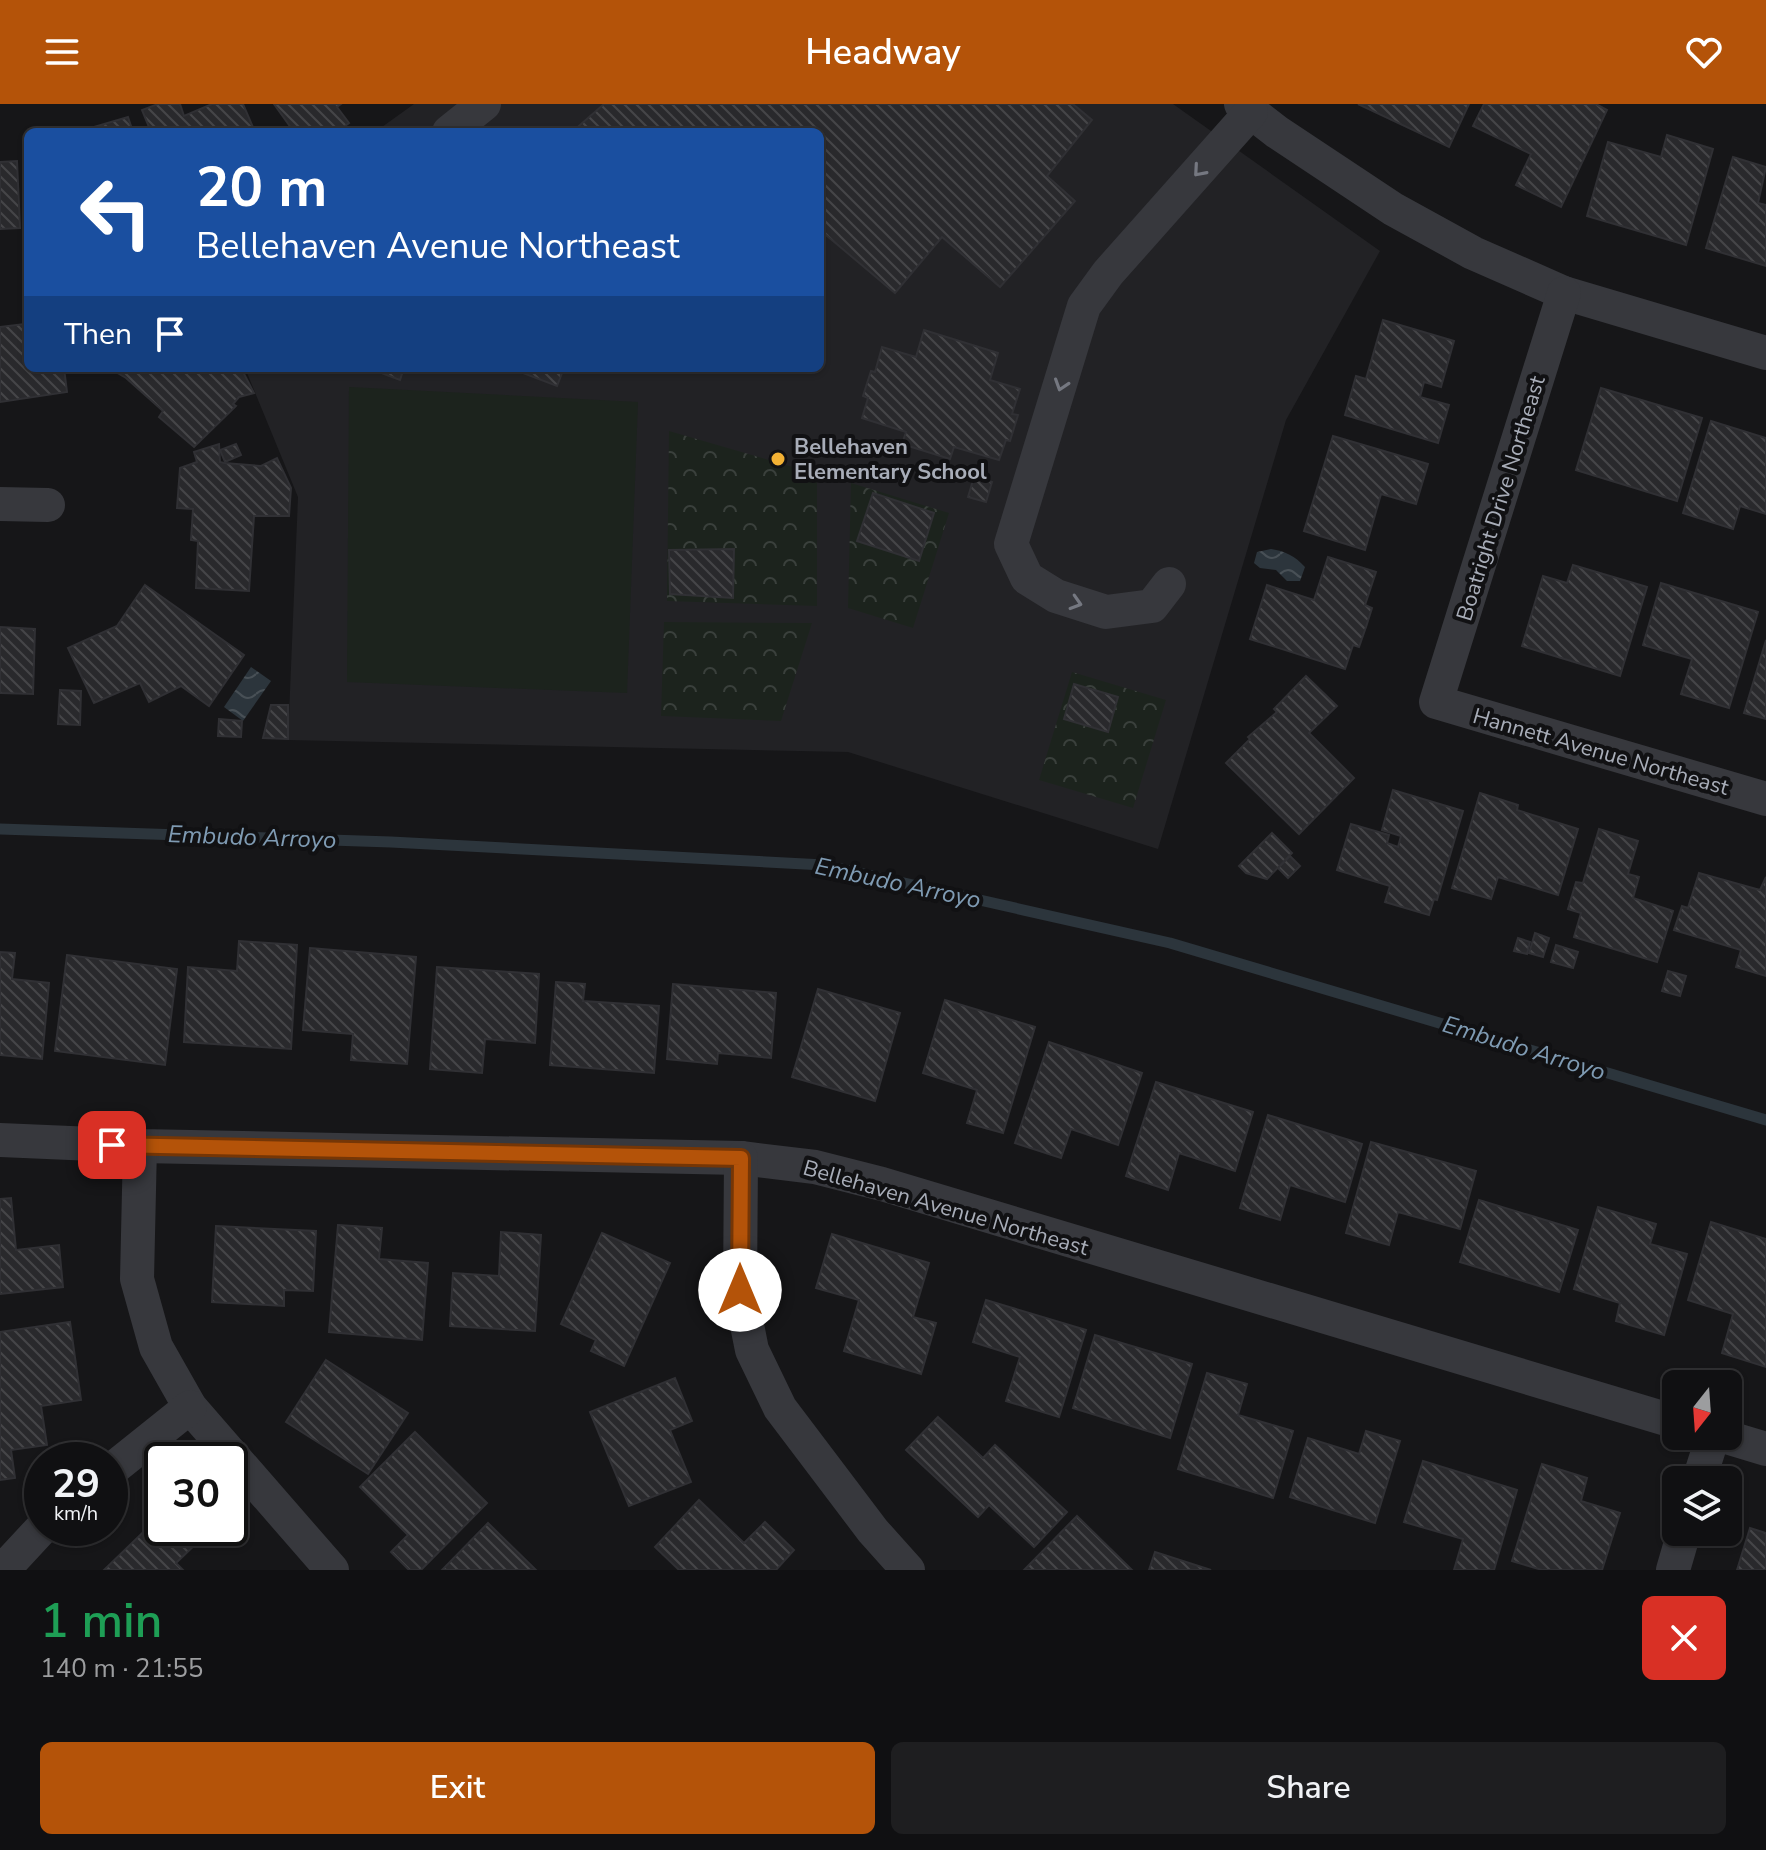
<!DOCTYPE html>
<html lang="en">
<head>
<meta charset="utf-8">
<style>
  body { margin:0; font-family:"Nunito Sans",sans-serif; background:#1e1e20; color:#f1f3f6; height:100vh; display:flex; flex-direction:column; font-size:30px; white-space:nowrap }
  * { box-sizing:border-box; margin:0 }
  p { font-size:26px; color:#9c9d9f }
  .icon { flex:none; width:44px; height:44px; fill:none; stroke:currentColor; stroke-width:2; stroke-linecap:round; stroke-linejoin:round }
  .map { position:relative; height:1466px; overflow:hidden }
  .details { display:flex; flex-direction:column; background:#101012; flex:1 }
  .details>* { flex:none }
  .guide { position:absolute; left:24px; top:24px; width:800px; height:244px; border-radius:12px; box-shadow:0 2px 6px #0004,0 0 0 2px #303032; background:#1a4fa0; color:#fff; overflow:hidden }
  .needle { width:52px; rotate:197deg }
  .fabs { position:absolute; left:1662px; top:1266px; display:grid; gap:16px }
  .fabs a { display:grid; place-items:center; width:80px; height:80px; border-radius:12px; background:#101012; box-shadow:0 2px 6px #0004,0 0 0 2px #303032; font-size:40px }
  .speed { position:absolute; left:24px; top:1338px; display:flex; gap:16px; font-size:40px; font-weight:700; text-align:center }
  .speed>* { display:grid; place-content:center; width:104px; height:104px; border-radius:50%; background:#101012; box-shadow:0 2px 6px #0004,0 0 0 2px #303032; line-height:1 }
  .speed small { font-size:20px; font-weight:400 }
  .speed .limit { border:4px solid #111; border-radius:12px; background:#fff; color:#111 }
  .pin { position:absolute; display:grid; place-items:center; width:68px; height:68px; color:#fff; margin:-34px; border-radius:16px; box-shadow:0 4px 12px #0006 }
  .me { position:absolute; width:88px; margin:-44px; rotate:0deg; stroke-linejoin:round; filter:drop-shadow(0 0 6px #0008) }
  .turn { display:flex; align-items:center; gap:28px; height:168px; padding:0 40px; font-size:36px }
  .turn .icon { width:104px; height:104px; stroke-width:2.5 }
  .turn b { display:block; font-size:56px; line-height:68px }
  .then { display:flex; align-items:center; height:76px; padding:0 40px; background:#0003; gap:16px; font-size:30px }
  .round { display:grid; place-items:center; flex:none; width:84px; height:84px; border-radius:12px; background:#1e1e20 }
  .head { display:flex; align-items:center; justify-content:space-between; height:136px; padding:0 40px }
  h1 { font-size:48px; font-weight:600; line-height:60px; color:#1e9e55 }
  .primary-button { display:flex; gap:16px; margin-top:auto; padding:16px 40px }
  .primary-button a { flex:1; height:92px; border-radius:12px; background:#b45309; color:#fff; font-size:32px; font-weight:600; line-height:92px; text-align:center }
  .primary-button a+a { background:#1e1e20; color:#f1f3f6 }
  header { display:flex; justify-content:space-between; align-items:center; height:104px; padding:0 40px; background:#b45309; color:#fff; font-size:36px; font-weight:600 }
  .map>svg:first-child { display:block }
</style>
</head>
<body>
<header><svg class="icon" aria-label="menu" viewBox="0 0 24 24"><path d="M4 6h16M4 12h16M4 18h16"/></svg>Headway<svg class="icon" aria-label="heart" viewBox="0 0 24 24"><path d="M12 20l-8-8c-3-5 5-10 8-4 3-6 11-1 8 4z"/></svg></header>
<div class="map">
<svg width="1766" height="1466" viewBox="0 0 1766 1466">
  <defs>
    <pattern id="forest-crowns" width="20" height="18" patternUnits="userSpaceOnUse" patternTransform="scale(2)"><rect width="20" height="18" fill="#1c231d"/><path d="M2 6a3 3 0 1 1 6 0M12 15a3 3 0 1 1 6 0" fill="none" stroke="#3a403c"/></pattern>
    <pattern id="water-waves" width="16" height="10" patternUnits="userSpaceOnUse" patternTransform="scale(2)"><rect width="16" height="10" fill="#2c353c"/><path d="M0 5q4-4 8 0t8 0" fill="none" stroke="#485056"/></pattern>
    <pattern id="building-back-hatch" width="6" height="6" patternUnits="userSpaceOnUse" patternTransform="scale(2)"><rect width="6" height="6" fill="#29292c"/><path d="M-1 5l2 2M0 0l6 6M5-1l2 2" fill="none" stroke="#454548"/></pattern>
  </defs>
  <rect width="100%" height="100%" fill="#161618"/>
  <polygon fill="#222225" points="414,0 1173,0 1380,147 1286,316 1158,745 848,648 288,636 298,393 245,264 820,264 820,28 375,28"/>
  <g fill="url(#forest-crowns)">
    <polygon points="669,327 817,370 817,502 667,497"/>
    <polygon points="851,379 949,409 913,524 848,504"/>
    <polygon points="664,518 812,519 781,617 661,612"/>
    <polygon points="1072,568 1166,596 1133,704 1039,676"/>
  </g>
  <polygon fill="#1c231d" points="349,283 638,298 627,589 347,578"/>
  <g fill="url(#water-waves)">
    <path d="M1271,445C1285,447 1295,452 1305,463L1300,477H1287L1276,466L1260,464L1254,459L1257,448Z"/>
    <polygon points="251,563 271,577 243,617 224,603"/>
  </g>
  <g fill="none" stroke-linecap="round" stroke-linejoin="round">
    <polyline stroke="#2c353c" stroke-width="11" points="0,725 391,738 824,761 1170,839 1766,1016"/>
  </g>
  <g fill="url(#building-back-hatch)" stroke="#303034" stroke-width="2">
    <polygon points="158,0 180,0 184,12 212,0 243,0 255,28 151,28 142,6"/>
    <polygon points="274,0 341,0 337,3 349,19 337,28 294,28"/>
    <polygon points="604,0 1073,0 1092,16 1047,72 1075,97 1000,183 942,133 895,189 820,126 820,28 572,28"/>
    <polygon points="1358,0 1469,0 1449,43"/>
    <polygon points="1484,0 1596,0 1607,6 1561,103 1516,81 1531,50 1473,22"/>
    <polygon points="128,13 133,28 95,28 94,23"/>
    <polygon points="1667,31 1713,45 1686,141 1587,112 1608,38 1661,53"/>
    <polygon points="1733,53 1766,63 1758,99 1766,101 1766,162 1706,144"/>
    <polygon points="17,57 20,124 0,125 0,58"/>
    <polygon points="1383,216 1454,237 1441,283 1424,278 1420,293 1449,301 1438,339 1345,311 1356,272 1366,275"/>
    <polygon points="24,220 25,223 28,222 28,264 64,264 67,288 0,298 0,223"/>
    <polygon points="924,226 998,249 990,276 1020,285 1012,310 1018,311 1010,337 1006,336 999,356 954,343 950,355 902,340 906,328 862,314 868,294 863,292 871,267 875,268 882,243 916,253"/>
    <polygon points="109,264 198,264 203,269 209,264 241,264 254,289 239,293 233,300 236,302 194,343 159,313 163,307 126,274"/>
    <polygon points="368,264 404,264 400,276"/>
    <polygon points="510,264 564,264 557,282"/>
    <polygon points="1601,284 1702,314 1677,397 1576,366"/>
    <polygon points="1711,317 1766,334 1766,410 1740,402 1733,425 1683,409"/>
    <polygon points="1333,332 1428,360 1416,400 1381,390 1365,446 1304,427"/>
    <polygon points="219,340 220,358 224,359 261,362 277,354 291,384 289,412 254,412 249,487 196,484 198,437 191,436 193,405 177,404 180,364 197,358 194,348"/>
    <polygon points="236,340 241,351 225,358 220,346"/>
    <polygon points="974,373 992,378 986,398 968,393"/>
    <polygon points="873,389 934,409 919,457 857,437"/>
    <polygon points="734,445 733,494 670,490 669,446"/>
    <polygon points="1328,453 1376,468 1365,501 1372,504 1366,523 1359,543 1353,541 1345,565 1250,535 1267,481 1314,496"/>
    <polygon points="1573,461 1647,483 1620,572 1522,542 1543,472 1567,479"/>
    <polygon points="1661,479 1758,508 1729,604 1681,590 1692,555 1643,541"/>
    <polygon points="145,481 244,551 209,602 181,582 149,598 140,579 94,599 68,544 117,522"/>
    <polygon points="0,523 35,525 33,590 0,589"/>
    <polygon points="1766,536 1766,615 1744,609"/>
    <polygon points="1306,572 1337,602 1309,629 1354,674 1299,730 1226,659 1250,635 1248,633 1277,608 1274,605"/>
    <polygon points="1074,580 1118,593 1108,628 1064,615"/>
    <polygon points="60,586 81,587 80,621 58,620"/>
    <polygon points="271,601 288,601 288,635 263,634"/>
    <polygon points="219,615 242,617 241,633 218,632"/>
    <polygon points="1393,686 1463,707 1437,796 1434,795 1429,811 1385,798 1390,782 1337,766 1351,720 1389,731 1387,739 1398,743 1401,732 1382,726"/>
    <polygon points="1480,689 1518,701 1517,706 1578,725 1558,791 1498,773 1491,795 1452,784"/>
    <polygon points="1599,725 1638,737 1628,770 1639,773 1633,794 1673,807 1657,858 1574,833 1581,809 1568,805 1576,778 1583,779"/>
    <polygon points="1272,729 1292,749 1267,775 1246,769 1239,762"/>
    <polygon points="1290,752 1300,762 1288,774 1278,764"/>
    <polygon points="1699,769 1760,786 1766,773 1766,872 1736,863 1741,846 1674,826 1682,802 1688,804"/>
    <polygon points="1535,829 1549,834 1543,853 1529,849"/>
    <polygon points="1518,834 1530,838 1527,850 1514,847"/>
    <polygon points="239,837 297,841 291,945 184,938 188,863 237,867"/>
    <polygon points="1556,841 1578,848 1573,864 1551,858"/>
    <polygon points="310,844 416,853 407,960 351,956 353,930 303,926"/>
    <polygon points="0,848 15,849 12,875 49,879 42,955 0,951"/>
    <polygon points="67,851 177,865 165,961 55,947"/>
    <polygon points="437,863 539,870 535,939 485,935 482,969 430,965"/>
    <polygon points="1668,867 1686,872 1680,892 1662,887"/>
    <polygon points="556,878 585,880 583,897 659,902 654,969 550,961"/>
    <polygon points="673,880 776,889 771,954 718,949 717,960 667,955"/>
    <polygon points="818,885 900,909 875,997 792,973"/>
    <polygon points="945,896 1035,923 1003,1029 967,1019 977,986 923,969"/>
    <polygon points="1049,938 1142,969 1118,1041 1071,1025 1061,1054 1015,1039"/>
    <polygon points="1156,978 1253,1008 1235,1067 1179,1049 1168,1086 1126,1072"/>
    <polygon points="1268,1011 1362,1040 1345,1098 1290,1081 1280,1116 1240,1104"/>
    <polygon points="1371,1038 1476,1067 1460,1125 1398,1108 1389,1141 1346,1129"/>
    <polygon points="11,1094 16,1146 59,1141 63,1183 0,1190 0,1095"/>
    <polygon points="1479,1096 1578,1126 1559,1188 1460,1158"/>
    <polygon points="1598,1103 1656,1120 1650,1140 1687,1150 1664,1231 1616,1217 1620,1199 1574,1185"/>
    <polygon points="1711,1118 1766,1135 1766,1263 1722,1249 1733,1210 1688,1196"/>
    <polygon points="338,1121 382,1124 379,1155 428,1159 422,1236 329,1228"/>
    <polygon points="216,1122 316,1127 313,1187 284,1186 284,1202 212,1198"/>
    <polygon points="501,1128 541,1131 535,1227 450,1222 453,1169 499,1172"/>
    <polygon points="602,1129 670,1159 624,1262 591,1247 596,1236 561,1220"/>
    <polygon points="832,1130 929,1159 913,1213 936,1219 921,1270 844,1247 859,1196 816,1184"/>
    <polygon points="986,1196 1086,1226 1059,1313 1006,1297 1020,1253 973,1238"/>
    <polygon points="70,1218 81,1296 41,1302 47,1341 11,1346 15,1374 0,1376 0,1228"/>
    <polygon points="1095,1231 1192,1260 1170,1334 1073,1304"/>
    <polygon points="326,1256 408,1309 368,1370 286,1318"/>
    <polygon points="1207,1269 1247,1280 1238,1311 1293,1327 1273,1394 1178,1365"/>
    <polygon points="675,1274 692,1317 670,1326 691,1378 629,1402 590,1308"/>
    <polygon points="938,1313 983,1354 995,1341 1067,1408 1034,1443 989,1401 978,1413 906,1346"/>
    <polygon points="1366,1327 1400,1337 1375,1419 1290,1393 1308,1334 1359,1350"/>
    <polygon points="415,1328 487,1399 421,1466 409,1466 391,1448 408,1431 360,1383"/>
    <polygon points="1423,1357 1517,1386 1494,1466 1454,1466 1463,1435 1404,1418"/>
    <polygon points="1542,1360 1587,1374 1581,1397 1620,1409 1602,1466 1542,1466 1512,1457"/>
    <polygon points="699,1396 744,1439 765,1418 794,1446 776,1466 679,1466 655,1443"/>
    <polygon points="162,1410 162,1424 188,1424 200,1436 176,1459 183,1466 104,1466"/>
    <polygon points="1077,1412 1132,1466 1024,1466"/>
    <polygon points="488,1419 536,1466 442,1466"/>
    <polygon points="1750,1424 1766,1429 1766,1466 1737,1466"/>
    <polygon points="1155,1448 1211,1466 1149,1466"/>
  </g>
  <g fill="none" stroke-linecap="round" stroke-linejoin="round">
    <g stroke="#37383d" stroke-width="34">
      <polyline points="1241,0 1277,28 1393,105 1473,149 1564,189 1766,249"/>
      <polyline points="449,28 484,0"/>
      <polyline points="1564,189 1436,598 1766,695"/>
      <polyline points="0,400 48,401"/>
      <polyline points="1169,480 1152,502 1106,508 1056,492 1027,474 1011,440 1084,202 1108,169 1251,8"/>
      <polyline points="0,1036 140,1042 741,1054 815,1063 882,1080 1676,1318"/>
      <polyline points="140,1042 137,1175 156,1243 190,1303 332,1466"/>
      <polyline points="741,1054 740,1186 752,1246 780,1304 873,1427 908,1466"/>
      <polyline points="1723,1332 1766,1345"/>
      <polyline points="110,1367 190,1303"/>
      <polyline points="1699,1376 1713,1332"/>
      <polyline points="3,1466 42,1424"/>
      <polyline points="1673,1466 1684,1428"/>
    </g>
  </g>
  <defs><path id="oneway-chevron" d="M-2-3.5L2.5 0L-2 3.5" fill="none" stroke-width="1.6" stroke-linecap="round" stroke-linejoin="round" transform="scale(2)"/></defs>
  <g stroke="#757881">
    <use href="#oneway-chevron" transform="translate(1199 67) rotate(131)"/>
    <use href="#oneway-chevron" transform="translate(1061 281) rotate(108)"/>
    <use href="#oneway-chevron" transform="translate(1076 499) rotate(17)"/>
  </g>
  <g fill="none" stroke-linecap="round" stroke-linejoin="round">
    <g stroke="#753606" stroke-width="20">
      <polyline id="route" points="112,1041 741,1054 740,1186"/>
    </g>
    <use href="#route" stroke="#b45309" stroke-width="14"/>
  </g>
  <circle fill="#f2b134" stroke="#111113" stroke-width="3" cx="778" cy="355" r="8"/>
  <g text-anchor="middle" stroke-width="8" stroke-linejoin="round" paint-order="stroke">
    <g font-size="22" font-weight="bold" fill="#a8adb8" stroke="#111113" text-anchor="start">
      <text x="794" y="350">Bellehaven<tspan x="794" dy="25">Elementary School</tspan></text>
    </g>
    <g font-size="22" fill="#a8adb8" stroke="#111113">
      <text transform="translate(1500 394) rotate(-73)" y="8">Boatright Drive Northeast</text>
      <text transform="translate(1601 647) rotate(16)" y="8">Hannett Avenue Northeast</text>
      <text transform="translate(946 1103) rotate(16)" y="8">Bellehaven Avenue Northeast</text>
    </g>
    <g font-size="24" font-style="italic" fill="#7f9bb3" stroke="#111113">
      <text transform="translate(252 733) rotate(2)" y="8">Embudo Arroyo</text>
      <text transform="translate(898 779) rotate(12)" y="8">Embudo Arroyo</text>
      <text transform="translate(1524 944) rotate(17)" y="8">Embudo Arroyo</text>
    </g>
  </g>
</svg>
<div class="fabs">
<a><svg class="needle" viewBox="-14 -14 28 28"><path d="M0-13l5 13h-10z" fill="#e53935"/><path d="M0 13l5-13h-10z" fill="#9c9d9f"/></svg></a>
<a><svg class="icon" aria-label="layers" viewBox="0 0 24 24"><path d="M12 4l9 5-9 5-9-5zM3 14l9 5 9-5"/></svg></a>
</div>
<div class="speed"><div>29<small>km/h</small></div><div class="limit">30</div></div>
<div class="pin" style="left:112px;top:1041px;background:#d93025"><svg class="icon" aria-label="arrive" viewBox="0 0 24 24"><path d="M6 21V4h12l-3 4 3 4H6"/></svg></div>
<svg class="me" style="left:740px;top:1186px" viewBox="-20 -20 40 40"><circle r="19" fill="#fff"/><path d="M0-13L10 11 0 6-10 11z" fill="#b45309"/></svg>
<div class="guide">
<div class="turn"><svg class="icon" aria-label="left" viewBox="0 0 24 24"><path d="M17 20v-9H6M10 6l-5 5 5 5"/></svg><div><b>20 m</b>Bellehaven Avenue Northeast</div></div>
<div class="then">Then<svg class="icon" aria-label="arrive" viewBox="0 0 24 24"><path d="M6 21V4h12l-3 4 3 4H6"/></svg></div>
</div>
</div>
<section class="details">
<div class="head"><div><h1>1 min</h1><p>140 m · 21:55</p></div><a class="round" style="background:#d93025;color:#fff"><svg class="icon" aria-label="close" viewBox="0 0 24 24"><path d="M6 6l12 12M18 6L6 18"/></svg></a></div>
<div class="primary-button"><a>Exit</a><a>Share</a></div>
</section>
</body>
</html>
